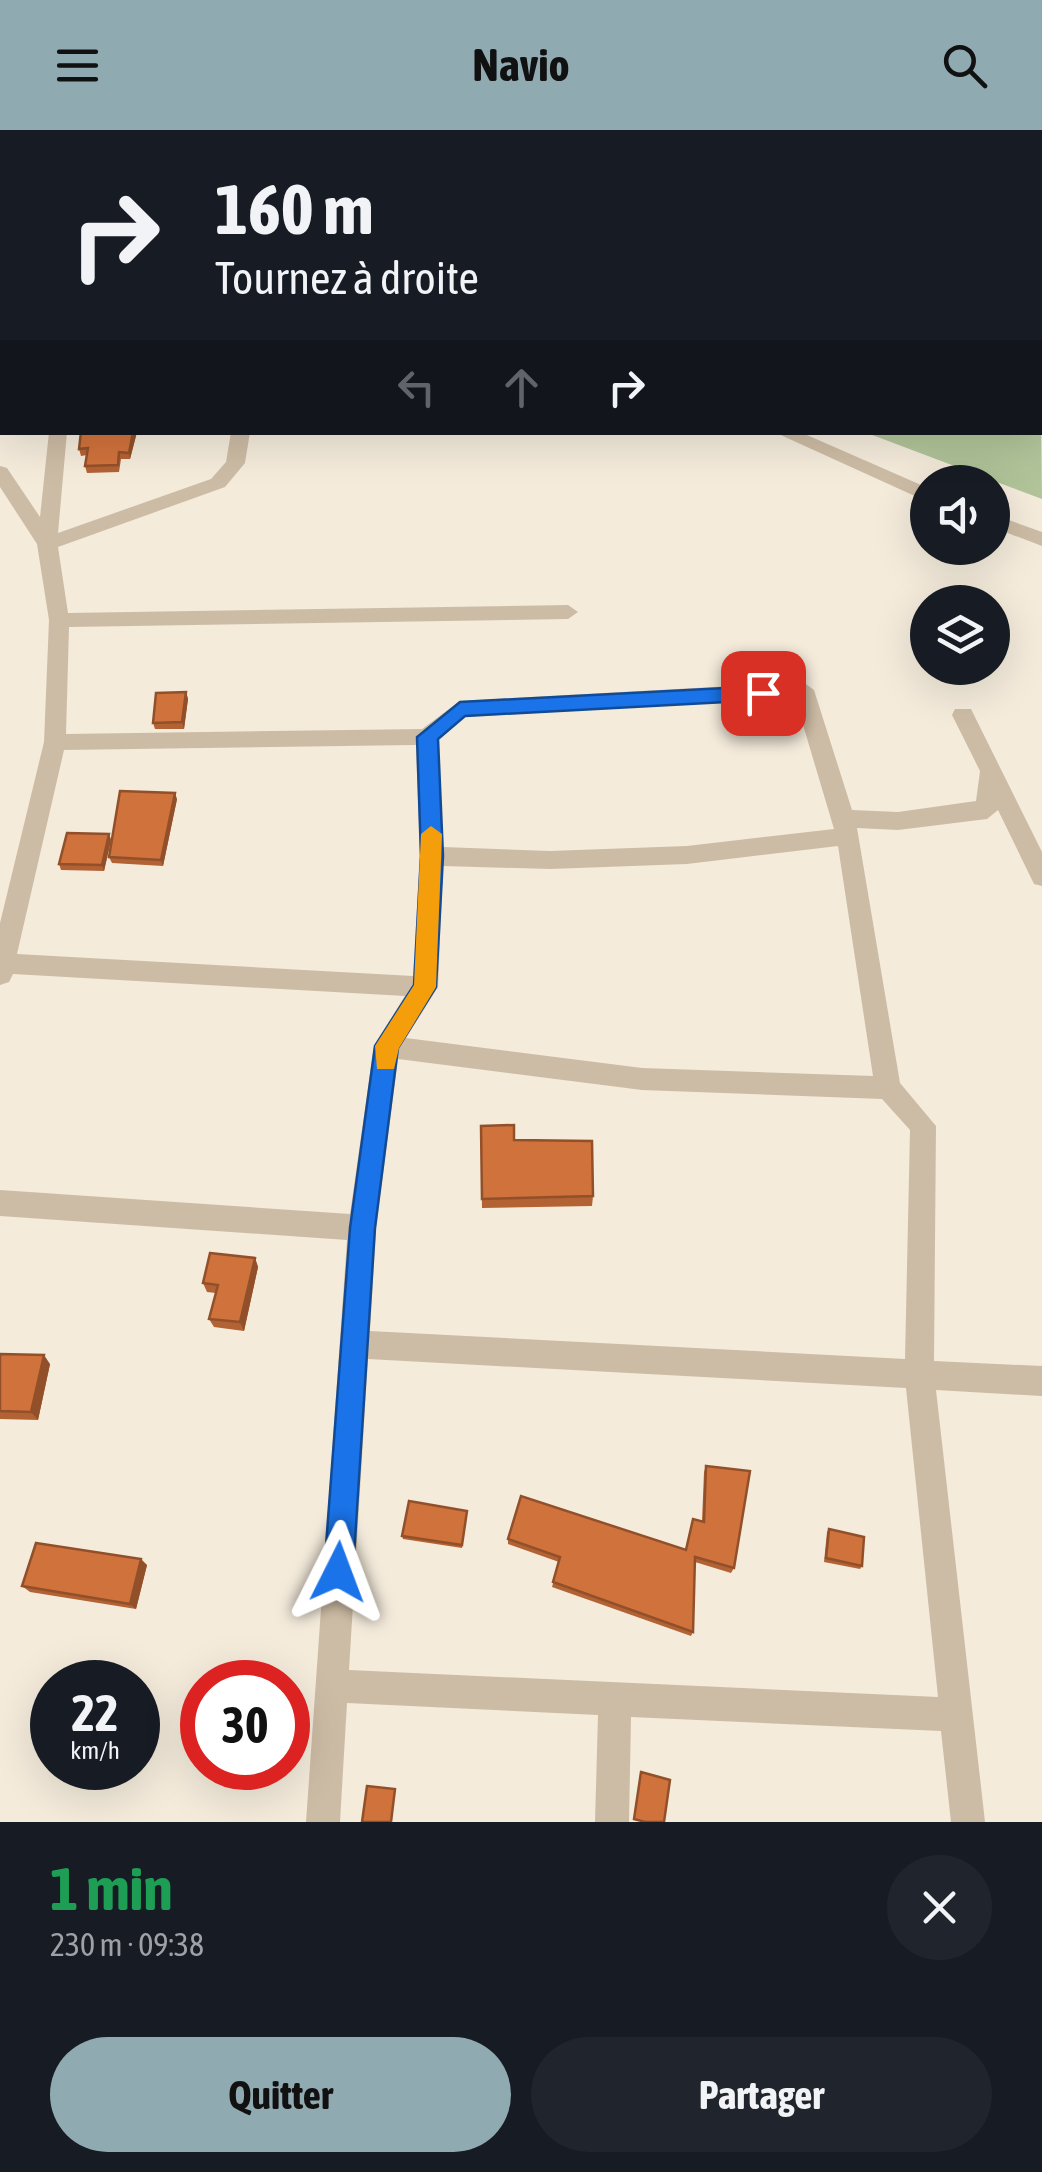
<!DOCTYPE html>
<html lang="fr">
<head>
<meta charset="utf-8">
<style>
  body { margin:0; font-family:"Asap Condensed",sans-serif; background:#20242c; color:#f1f3f6; height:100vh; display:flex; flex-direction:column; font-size:38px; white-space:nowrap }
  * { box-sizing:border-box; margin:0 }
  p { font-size:32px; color:#9ea1a6 }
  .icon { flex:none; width:55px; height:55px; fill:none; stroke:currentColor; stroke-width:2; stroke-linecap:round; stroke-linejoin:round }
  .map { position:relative; height:1692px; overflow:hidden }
  .details { display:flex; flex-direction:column; background:#171b24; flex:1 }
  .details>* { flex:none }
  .banner { position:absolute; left:0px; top:0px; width:1042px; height:305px; box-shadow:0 10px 40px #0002; background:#171b24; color:#f1f3f6; overflow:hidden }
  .fabs { position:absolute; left:910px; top:335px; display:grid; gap:20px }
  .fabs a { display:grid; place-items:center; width:100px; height:100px; border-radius:50%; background:#171b24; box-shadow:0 10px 40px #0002; font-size:50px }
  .speed { position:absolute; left:30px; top:1530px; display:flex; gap:20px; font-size:50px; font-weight:700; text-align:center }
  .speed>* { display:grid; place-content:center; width:130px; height:130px; border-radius:50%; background:#171b24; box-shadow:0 10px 40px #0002; line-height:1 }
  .speed small { font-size:25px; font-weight:400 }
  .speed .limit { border:15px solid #d22; background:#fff; color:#111 }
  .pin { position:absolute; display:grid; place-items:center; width:85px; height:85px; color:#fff; margin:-42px; border-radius:20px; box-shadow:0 5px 15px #0006 }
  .me { position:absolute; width:110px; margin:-55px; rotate:3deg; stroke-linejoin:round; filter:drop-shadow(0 0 8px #0008) }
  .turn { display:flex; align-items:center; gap:35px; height:210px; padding:0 50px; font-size:45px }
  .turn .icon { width:130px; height:130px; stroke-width:2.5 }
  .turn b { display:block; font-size:70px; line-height:85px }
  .lanes { display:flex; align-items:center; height:95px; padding:0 50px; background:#0003; justify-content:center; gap:50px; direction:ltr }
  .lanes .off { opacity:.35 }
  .round { display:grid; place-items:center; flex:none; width:105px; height:105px; border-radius:52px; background:#20242c }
  .summary { display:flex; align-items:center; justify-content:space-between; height:170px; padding:0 50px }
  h1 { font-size:60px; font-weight:700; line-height:75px; color:#1e9e55 }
  .cta { display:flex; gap:20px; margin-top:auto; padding:20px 50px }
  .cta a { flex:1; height:115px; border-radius:60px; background:#90aab2; color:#111; font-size:40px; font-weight:700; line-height:115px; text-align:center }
  .cta a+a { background:#20242c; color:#f1f3f6 }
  header { display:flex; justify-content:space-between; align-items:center; height:130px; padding:0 50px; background:#90aab2; color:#111; font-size:45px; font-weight:700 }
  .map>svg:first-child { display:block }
</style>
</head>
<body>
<header><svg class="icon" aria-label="menu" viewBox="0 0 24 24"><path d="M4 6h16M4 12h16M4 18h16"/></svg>Navio<svg class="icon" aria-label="search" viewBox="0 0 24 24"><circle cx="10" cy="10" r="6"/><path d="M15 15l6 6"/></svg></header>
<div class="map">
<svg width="1042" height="1692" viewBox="0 0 1042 1692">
  <rect width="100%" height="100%" fill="#f4ebdb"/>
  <polygon fill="#b1c499" points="1040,210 1042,369 867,303 1040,302"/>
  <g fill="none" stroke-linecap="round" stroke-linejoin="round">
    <g fill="#cdbca5" fill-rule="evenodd">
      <polygon points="30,0 46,0 47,2 32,2"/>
      <polygon points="469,0 485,0 485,2 470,2"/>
      <rect x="0" y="111" width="2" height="10"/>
      <path d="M49,302H67L58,403L211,349L226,332L231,302H250L245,333L225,357L58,417L68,483L568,475L578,482L568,489L69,497L66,604L422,599L460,571L803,552L814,560L852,680L898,682L976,671L980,641L952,585L955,579H971L1042,722V756L1034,754L998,680L987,689L898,700L857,698L900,953L936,996L934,1231L1042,1236V1266L936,1260L985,1692H951L941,1601L631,1587L629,1692H595L598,1585L347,1573L340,1692H306L347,1110L0,1086V1060L350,1084L374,916L405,866L13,844L9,852L0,855V793L44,612L49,490L37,414L0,357V336L7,338L40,387ZM795,568L834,699L687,716L550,721L443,717L438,610L465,587ZM416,615L420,726L413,846L17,824L64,620ZM838,716L873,946L642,938L406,908L438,857L443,736L550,739L687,734ZM398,929L642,960L882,969L910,1000L905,1229L370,1201L376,1098ZM368,1229L906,1258L938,1567L349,1540Z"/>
      <polygon points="774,302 800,302 928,358 928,372"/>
      <polygon points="992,384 1042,402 1042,416 992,397"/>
    </g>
  </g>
  <g fill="#b36234">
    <polygon points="81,302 137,302 130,329 121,329 119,342 87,343 85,336 87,325 81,326 79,319"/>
    <polygon points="186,562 188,569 184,599 155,599 153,593"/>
    <polygon points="177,669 163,736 112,733 109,727"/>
    <polygon points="109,704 111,710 104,741 61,740 59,734"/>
    <polygon points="481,996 514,1010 593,1066 592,1076 482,1078"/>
    <polygon points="255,1128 258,1137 244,1201 214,1197 209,1189 216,1163 207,1162 203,1153"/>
    <polygon points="0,1224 50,1234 38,1290 0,1289"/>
    <polygon points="706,1336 734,1438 731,1443 695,1432 693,1502 691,1506 552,1457 559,1432 508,1414 508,1409 685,1420 693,1389 702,1391 704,1342"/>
    <polygon points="467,1381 462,1418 403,1409 402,1406"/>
    <polygon points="829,1399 862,1436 860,1439 824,1432 827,1402"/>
    <polygon points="147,1435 136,1479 30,1462 22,1456"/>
  </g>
  <g fill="#92502a">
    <polygon points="133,302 137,302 130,329 129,323"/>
    <polygon points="186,562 188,569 184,599 182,592"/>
    <polygon points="175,663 177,669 163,736 161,730"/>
    <polygon points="109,704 111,710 104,741 102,735"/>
    <polygon points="255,1128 258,1137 244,1201 240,1192"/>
    <polygon points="44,1225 50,1234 38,1290 31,1282"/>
    <polygon points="141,1429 147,1435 136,1479 130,1474"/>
  </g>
  <g fill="#d0723c" stroke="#92502a" stroke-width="2.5">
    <polygon points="239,0 282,0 283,2 239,2"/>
    <polygon points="81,302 133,302 129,323 119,322 118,335 85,336 88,318 79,319"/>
    <polygon points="186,562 182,592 153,593 156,563"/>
    <polygon points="120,661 175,663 161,730 109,727"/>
    <polygon points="67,703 109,704 102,735 59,734"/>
    <polygon points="514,995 514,1010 592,1011 593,1066 482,1069 481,996"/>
    <polygon points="210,1123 255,1128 240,1192 209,1189 218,1155 203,1153"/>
    <polygon points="0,1224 44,1225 31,1282 0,1281"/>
    <polygon points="706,1336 750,1341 734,1438 695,1427 693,1502 553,1452 560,1427 508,1409 521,1366 686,1420 693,1389 704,1392"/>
    <polygon points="409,1371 467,1381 462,1415 402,1406"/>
    <polygon points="829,1399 864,1407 862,1436 826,1428"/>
    <polygon points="36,1413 141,1429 130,1474 22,1456"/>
    <polygon points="641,1642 670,1650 664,1692 645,1692 634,1689"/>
    <polygon points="367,1656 395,1659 391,1692 362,1692"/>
  </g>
  <polygon fill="#1a73e8" stroke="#114b97" stroke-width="2.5" points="763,556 773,563 763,570 465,586 438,609 443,726 436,857 398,918 375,1098 353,1442 349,1452 338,1457 328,1452 324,1442 350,1098 375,916 414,855 421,726 417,607 460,572"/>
  <polygon fill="#f59e0b" points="431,696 442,704 436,857 399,918 394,939 377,939 375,916 414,855 421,704"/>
</svg>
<div class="fabs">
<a><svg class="icon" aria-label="sound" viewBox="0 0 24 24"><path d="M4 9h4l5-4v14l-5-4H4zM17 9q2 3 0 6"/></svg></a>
<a><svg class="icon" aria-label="layers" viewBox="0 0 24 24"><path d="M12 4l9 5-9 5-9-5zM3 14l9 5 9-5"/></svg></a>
</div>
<div class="speed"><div>22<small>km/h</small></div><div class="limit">30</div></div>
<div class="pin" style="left:763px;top:563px;background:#d93025"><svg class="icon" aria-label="arrive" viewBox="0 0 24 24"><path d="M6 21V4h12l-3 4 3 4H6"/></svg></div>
<svg class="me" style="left:338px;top:1442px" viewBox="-20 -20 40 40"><path d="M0-17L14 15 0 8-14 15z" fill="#1a73e8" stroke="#fff" stroke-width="4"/></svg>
<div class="banner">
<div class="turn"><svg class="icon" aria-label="right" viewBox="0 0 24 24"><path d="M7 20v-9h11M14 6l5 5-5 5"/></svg><div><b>160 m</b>Tournez à droite</div></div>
<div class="lanes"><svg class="icon off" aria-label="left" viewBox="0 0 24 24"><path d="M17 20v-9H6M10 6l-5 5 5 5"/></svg><svg class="icon off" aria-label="ahead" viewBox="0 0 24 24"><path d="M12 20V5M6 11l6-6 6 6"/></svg><svg class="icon" aria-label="right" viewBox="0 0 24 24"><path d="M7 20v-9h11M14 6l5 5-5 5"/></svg></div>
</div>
</div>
<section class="details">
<div class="summary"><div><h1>1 min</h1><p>230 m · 09:38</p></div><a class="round"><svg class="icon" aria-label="close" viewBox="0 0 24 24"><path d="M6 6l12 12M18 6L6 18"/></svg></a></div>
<div class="cta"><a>Quitter</a><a>Partager</a></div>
</section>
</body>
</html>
